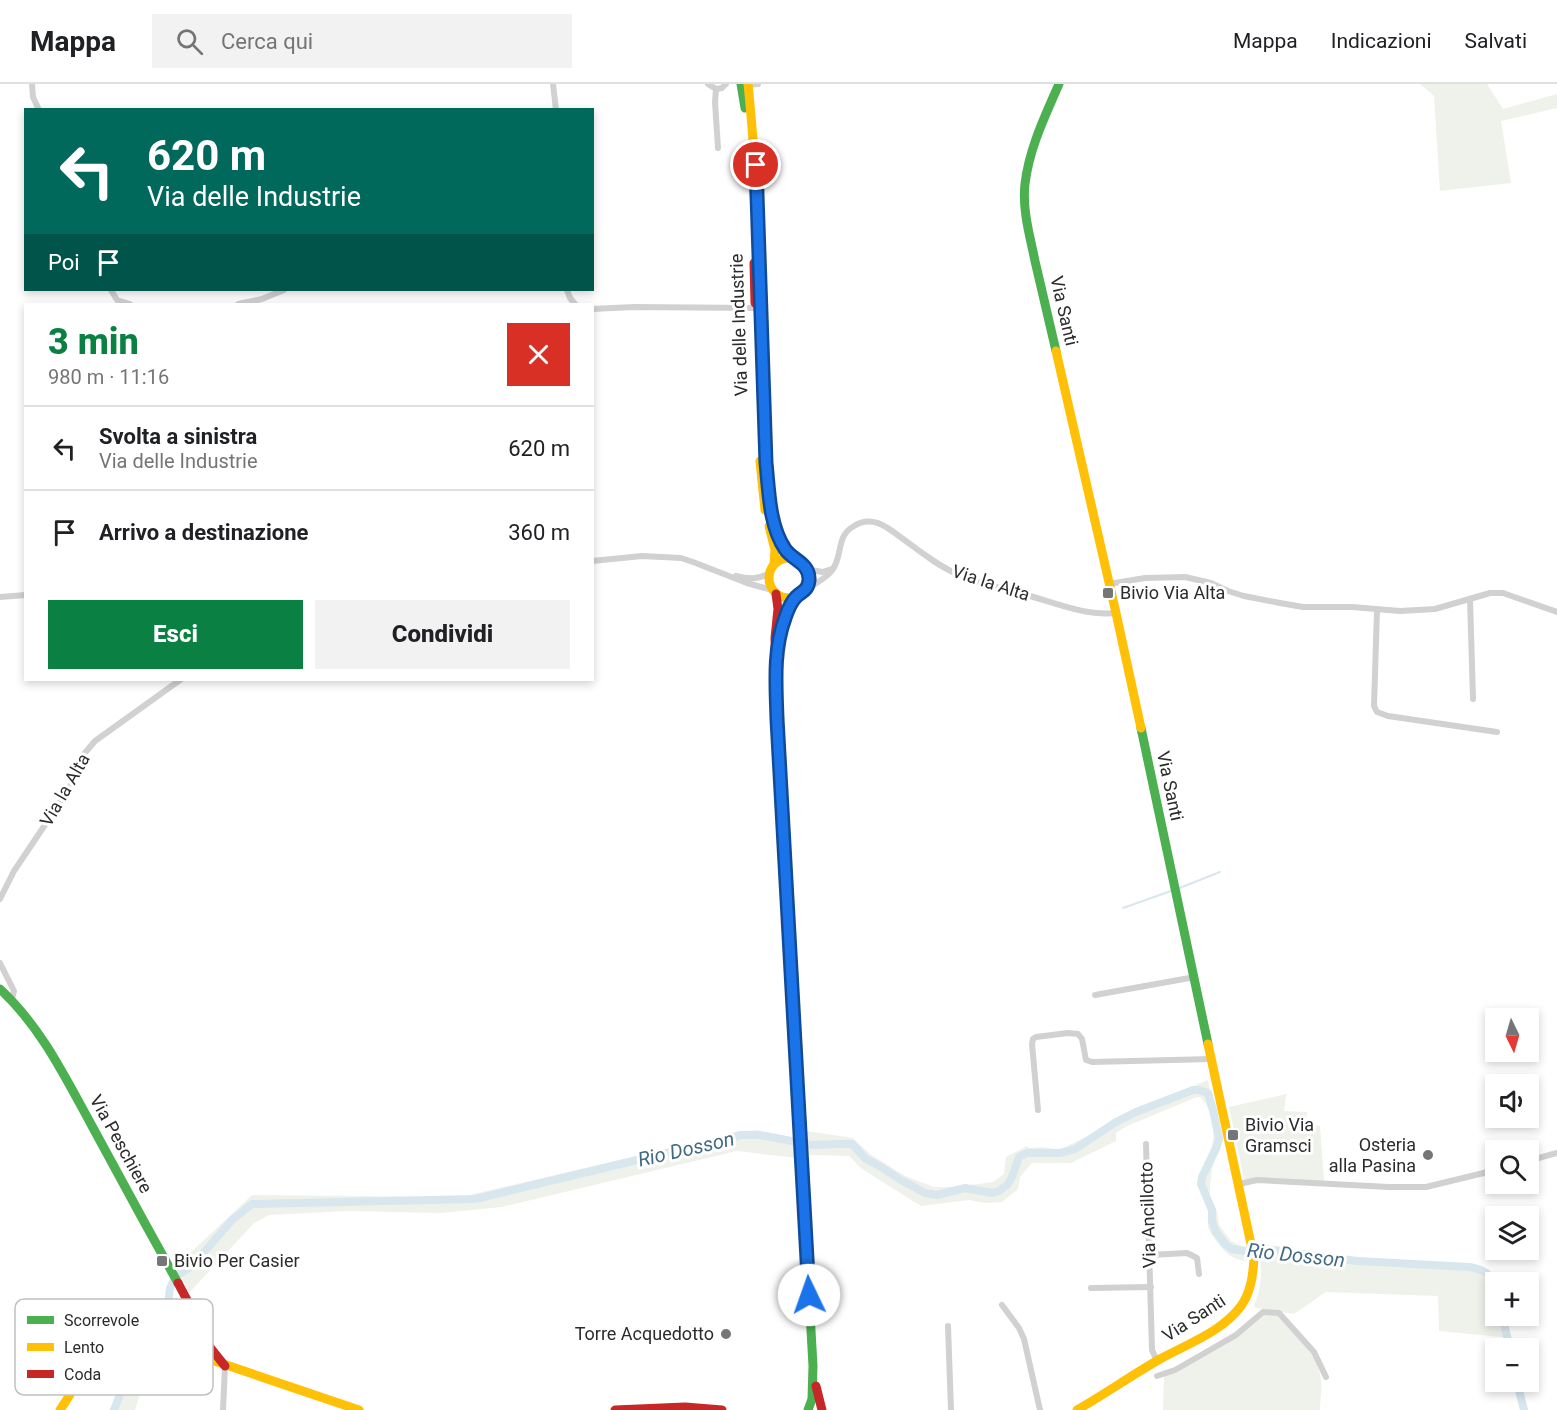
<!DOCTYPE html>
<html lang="it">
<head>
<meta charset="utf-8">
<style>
  body { margin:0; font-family:Roboto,sans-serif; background:#f2f2f2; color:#202124; height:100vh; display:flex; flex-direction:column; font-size:22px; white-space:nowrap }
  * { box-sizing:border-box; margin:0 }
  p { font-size:20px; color:#757577 }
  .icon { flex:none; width:33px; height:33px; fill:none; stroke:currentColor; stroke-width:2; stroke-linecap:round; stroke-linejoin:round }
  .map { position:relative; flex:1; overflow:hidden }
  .side { position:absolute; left:24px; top:219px; width:570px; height:378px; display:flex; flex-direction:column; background:#fff; border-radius:0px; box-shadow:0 3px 9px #0003 }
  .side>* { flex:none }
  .banner { position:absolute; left:24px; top:24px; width:570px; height:183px; border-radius:0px; box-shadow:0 3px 9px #0003; background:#00695c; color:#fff; overflow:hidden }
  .needle { width:39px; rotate:175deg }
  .tools { position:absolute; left:1485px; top:924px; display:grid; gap:12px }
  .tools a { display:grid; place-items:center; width:54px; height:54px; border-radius:0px; background:#fff; box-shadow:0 3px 9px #0003; font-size:30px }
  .pin { position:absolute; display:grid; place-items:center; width:51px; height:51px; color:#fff; margin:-26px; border:3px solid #fff; border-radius:50%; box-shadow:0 2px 6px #0007 }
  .me { position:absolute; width:66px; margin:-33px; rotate:357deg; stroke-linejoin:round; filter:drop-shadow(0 0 4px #0008) }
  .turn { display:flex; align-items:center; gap:21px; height:126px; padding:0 24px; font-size:27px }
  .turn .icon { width:78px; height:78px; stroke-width:2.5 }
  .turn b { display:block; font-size:42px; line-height:51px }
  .then { display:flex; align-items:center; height:57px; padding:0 24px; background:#0003; gap:12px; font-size:22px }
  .round { display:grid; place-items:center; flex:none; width:63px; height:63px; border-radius:0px; background:#f2f2f2 }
  .head { display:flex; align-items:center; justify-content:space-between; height:102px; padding:0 24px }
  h1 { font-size:36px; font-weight:800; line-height:45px; color:#0b8043 }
  .primary-button { display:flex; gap:12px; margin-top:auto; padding:12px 24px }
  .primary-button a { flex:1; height:69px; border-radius:0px; background:#0b8043; color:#fff; font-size:24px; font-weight:800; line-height:69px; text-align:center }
  .primary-button a+a { background:#f2f2f2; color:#202124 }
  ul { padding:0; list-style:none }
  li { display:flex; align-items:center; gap:18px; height:84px; padding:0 24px; border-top:2px solid #e0e0e0 }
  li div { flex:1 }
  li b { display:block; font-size:22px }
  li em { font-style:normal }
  header { display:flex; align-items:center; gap:36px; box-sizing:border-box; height:84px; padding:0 30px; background:#fff; border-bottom:2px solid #e0e0e0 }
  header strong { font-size:28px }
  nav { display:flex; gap:33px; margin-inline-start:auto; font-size:21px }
  .search { width:420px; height:54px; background:#f2f2f2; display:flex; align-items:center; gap:15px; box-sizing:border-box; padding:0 21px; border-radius:0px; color:#757577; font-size:22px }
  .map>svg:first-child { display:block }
</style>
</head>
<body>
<header>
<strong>Mappa</strong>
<div class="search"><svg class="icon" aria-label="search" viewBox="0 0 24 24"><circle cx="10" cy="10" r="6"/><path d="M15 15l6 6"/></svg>Cerca qui</div>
<nav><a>Mappa</a><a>Indicazioni</a><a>Salvati</a></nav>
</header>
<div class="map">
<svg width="1557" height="1326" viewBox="0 0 1557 1326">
  <rect width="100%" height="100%" fill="#fff"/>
  <g fill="#eff2eb">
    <polygon points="1420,0 1487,0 1503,25 1557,10 1557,24 1501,37 1511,99 1440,107 1434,12"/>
    <path d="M1208,996L1221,1056L1212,1085L1210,1102V1114L1217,1127L1219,1141L1231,1157L1246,1164L1247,1177C1231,1176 1224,1168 1215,1155C1213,1151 1209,1148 1208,1143C1207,1137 1210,1131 1208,1125C1206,1115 1199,1111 1199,1099C1199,1088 1204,1079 1209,1069C1218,1049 1213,1029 1201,1013H1197L1127,1042L1116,1049V1057L1071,1079H1032L1020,1093L1018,1105L1002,1118L985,1119L969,1116L921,1122L862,1085L849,1072L808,1071L806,1047L853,1054L870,1070L905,1092L934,1103H954L993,1098L1004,1090L1006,1073L1027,1062L1029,1064L1043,1063L1055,1065L1063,1064L1094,1049L1122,1031Z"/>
    <polygon points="1287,1010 1286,1012 1284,1027 1307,1028 1306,1041 1320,1042 1324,1097 1244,1095 1229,1023"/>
    <polygon points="757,1046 795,1054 796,1074 737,1067 502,1123 441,1129 348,1127 269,1131 254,1139 189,1209 175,1183 252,1111 461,1113 739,1048"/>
    <path d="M1260,1165L1338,1171L1360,1174L1443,1179L1484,1183L1496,1196V1232H1505L1511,1254L1439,1247L1438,1212L1326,1208L1294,1230L1256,1224L1254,1222C1262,1203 1262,1186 1260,1165Z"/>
    <path d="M1266,1229L1279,1230C1297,1250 1319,1269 1321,1297C1322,1307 1320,1317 1320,1326H1163L1164,1293L1208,1269V1264Z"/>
    <polygon points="153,1267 175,1273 139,1313 135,1326 113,1326 127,1297"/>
  </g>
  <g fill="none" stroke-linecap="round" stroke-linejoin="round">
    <g stroke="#d8e6ee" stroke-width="2">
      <polyline points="1177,805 1220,788"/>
      <polyline points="1123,824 1171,807"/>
    </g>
    <g stroke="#d8e6ee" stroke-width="8">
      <polyline points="1502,1232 1510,1264"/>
      <polyline points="1517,1298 1524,1326"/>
      <path d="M114,1326L121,1308L135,1287L160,1260L165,1245L170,1204L176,1192L192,1182L232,1136L252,1120L475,1115L741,1051H759L813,1061L840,1060H852L866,1075L883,1084L899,1095L925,1109L937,1111L965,1104L992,1109L999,1107L1007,1101L1012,1093L1019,1073L1027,1069H1061L1075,1065L1116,1038L1136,1028L1193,1006H1199L1208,1009L1213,1026L1219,1055L1216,1065L1202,1093L1201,1100L1212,1126V1137L1216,1148L1226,1161L1232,1165L1244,1167L1258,1164L1357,1177L1470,1183C1485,1186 1491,1190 1496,1204"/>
    </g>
    <g stroke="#d1d1d1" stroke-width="6">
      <polyline points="32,0 33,13 39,26"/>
      <polyline points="553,0 556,26"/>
      <polyline points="708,0 716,5 722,4 726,0"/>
      <polyline points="748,1 758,0"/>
      <polyline points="716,5 715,18 718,64"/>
      <polyline points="111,206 117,216 130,220"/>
      <polyline points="567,206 570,214 575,220"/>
      <polyline points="238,220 262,215 284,206"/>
      <polyline points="592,225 634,223 755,224"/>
      <polyline points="592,477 642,472 681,474 693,478 747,499 772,506"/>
      <polyline points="807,485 822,488 832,485"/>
      <path d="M736,492C749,495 758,496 769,489"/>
      <polyline points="1109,500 1145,494 1185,493 1211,499 1228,507 1244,512 1280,519 1303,523 1352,523 1400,527 1435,525 1490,509 1503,509 1557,528"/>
      <path d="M804,507C813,500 827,495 833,485C843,470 836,452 854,442C871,431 886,442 899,452C917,465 936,481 957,490C979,500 1003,504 1027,511C1055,519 1086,532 1116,529"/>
      <polyline points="0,513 26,511"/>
      <polyline points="1470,515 1473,615"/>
      <polyline points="1377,526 1374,622 1377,628 1388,632 1497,648"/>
      <polyline points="0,815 14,787 55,726 73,697 84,670 95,657 180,596"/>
      <polyline points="0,879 14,907 12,915"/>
      <polyline points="1095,911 1195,893"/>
      <polyline points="1038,1026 1032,960 1033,955 1036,953 1068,949 1078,950 1082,955 1086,976 1092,978 1212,975"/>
      <polyline points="1146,1060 1152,1266 1157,1277"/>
      <polyline points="1528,1077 1557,1069"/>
      <polyline points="1239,1100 1257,1096 1389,1103 1426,1103 1496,1086"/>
      <polyline points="1150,1171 1187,1169 1197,1174 1199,1190"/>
      <polyline points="1091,1204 1151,1203"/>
      <polyline points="1002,1221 1019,1244 1024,1255 1040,1326"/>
      <polyline points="948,1242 951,1326"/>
      <polyline points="1157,1292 1175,1286 1236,1251 1263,1228 1279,1229 1314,1268 1326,1293"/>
      <polyline points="223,1326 225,1282"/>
    </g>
    <g stroke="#4caf50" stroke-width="9">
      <polyline points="741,0 745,24"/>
      <path d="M1056,267C1049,237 1042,207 1035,177C1030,152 1022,126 1025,100C1029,65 1045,32 1059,0"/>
      <polyline points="1141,644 1208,960"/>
      <polyline points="784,766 813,1282 812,1315 808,1326"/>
      <path d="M0,905C41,943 65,993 92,1042C120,1094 149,1147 178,1199"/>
      <polyline points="190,1269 197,1253 199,1241"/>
    </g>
    <g stroke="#ffc107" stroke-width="9">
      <path d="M748,0C761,126 762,253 766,379C769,415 770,447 795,475"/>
      <polyline points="1056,267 1116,529 1141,644"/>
      <polyline points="760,377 765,426"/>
      <polyline points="769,442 775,466 774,480"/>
      <circle cx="789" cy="494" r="20"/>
      <polyline points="780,552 784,535 795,513"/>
      <path d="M60,1326C80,1296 104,1250 147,1255C155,1256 162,1260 170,1262L359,1326"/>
      <path d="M1077,1326C1105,1310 1132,1291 1160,1275C1187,1260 1222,1248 1241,1222C1251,1208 1253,1191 1254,1174L1208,960"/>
    </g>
    <g stroke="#c62828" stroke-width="9">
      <polyline points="754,179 755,219"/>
      <polyline points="776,510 778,525 775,554 777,635 784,766"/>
      <polyline points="178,1199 194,1229 209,1262 225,1282"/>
      <polyline points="816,1302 822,1326"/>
      <polyline points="615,1326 685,1323 722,1326"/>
    </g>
  </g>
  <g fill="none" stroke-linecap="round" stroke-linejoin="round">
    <g stroke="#114b97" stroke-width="15">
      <path id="route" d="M756,81L766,379C769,407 769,441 785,465C792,476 810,479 809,496C808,507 802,507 796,513C791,518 787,528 785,534C773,566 776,601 777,635L809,1211"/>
    </g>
    <use href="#route" stroke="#1a73e8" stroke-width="10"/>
  </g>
  <g fill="#767676" stroke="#fff" stroke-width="2">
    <rect x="1102" y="503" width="12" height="12" rx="3"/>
    <rect x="1227" y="1045" width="12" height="12" rx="3"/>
    <circle cx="1428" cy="1071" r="6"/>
    <rect x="156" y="1171" width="12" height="12" rx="3"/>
    <circle cx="726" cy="1250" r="6"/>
  </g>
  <g text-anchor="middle" stroke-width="6" stroke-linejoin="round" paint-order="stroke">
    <g font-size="18" fill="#2c2c2c" stroke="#fff">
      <text transform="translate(1064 227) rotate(77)" y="6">Via Santi</text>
      <text transform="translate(739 241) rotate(-92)" y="6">Via delle Industrie</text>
      <text transform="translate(991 499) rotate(18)" y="6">Via la Alta</text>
      <text transform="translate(1170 702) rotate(78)" y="6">Via Santi</text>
      <text transform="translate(65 706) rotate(-60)" y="6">Via la Alta</text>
      <text transform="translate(121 1060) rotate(61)" y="6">Via Peschiere</text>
      <text transform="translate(1148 1131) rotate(-92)" y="6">Via Ancillotto</text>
      <text transform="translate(1194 1234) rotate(-33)" y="6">Via Santi</text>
    </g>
    <g font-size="18" fill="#2c2c2c" stroke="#fff" text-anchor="start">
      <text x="1120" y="515">Bivio Via Alta</text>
      <text x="1245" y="1047">Bivio Via<tspan x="1245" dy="21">Gramsci</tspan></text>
      <text x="1416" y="1067" text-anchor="end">Osteria<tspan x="1416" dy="21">alla Pasina</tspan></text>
      <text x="174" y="1183">Bivio Per Casier</text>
      <text x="714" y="1256" text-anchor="end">Torre Acquedotto</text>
    </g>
    <g font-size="20" font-style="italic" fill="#436b84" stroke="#fff">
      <text transform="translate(686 1065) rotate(-13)" y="7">Rio Dosson</text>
      <text transform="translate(1296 1171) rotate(6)" y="7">Rio Dosson</text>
    </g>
  </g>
  <rect x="15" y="1215" width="198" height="96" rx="9" fill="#fff" stroke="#c0c0c0" stroke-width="1.5"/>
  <rect x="27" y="1232" width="27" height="8" fill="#4caf50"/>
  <rect x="27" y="1259" width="27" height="8" fill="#ffc107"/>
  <rect x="27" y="1286" width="27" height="8" fill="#c62828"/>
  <g font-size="16" fill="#2c2c2c">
    <text x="64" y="1242">Scorrevole</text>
    <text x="64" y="1269">Lento</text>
    <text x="64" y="1296">Coda</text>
  </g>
</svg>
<div class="tools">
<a><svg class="needle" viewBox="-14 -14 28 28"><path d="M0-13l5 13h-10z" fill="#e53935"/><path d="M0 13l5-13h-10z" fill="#757577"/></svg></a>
<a><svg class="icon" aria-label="sound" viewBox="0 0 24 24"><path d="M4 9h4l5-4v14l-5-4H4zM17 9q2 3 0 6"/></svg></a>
<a><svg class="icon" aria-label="search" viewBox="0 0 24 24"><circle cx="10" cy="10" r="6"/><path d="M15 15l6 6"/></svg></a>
<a><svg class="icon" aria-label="layers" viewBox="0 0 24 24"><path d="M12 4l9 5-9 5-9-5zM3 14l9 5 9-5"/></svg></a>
<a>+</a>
<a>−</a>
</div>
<div class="pin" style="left:756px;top:81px;background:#d93025"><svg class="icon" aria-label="arrive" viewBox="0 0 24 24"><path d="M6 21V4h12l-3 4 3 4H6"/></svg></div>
<svg class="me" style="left:809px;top:1211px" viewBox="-20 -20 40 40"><circle r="19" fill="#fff"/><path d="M0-13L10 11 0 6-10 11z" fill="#1a73e8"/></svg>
<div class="banner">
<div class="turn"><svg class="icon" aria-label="left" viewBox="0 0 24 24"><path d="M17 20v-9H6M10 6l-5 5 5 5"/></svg><div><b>620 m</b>Via delle Industrie</div></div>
<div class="then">Poi<svg class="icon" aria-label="arrive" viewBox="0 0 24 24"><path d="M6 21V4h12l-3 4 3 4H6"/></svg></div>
</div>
<section class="side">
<div class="head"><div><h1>3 min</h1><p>980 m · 11:16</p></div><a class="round" style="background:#d93025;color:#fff"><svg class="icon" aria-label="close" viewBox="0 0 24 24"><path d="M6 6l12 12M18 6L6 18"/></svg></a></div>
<ul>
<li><svg class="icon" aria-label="left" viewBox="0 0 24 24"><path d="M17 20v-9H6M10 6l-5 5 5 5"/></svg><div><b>Svolta a sinistra</b><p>Via delle Industrie</p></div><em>620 m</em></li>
<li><svg class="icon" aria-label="arrive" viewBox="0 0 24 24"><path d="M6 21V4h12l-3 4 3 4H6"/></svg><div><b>Arrivo a destinazione</b></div><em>360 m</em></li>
</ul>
<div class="primary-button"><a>Esci</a><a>Condividi</a></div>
</section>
</div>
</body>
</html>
